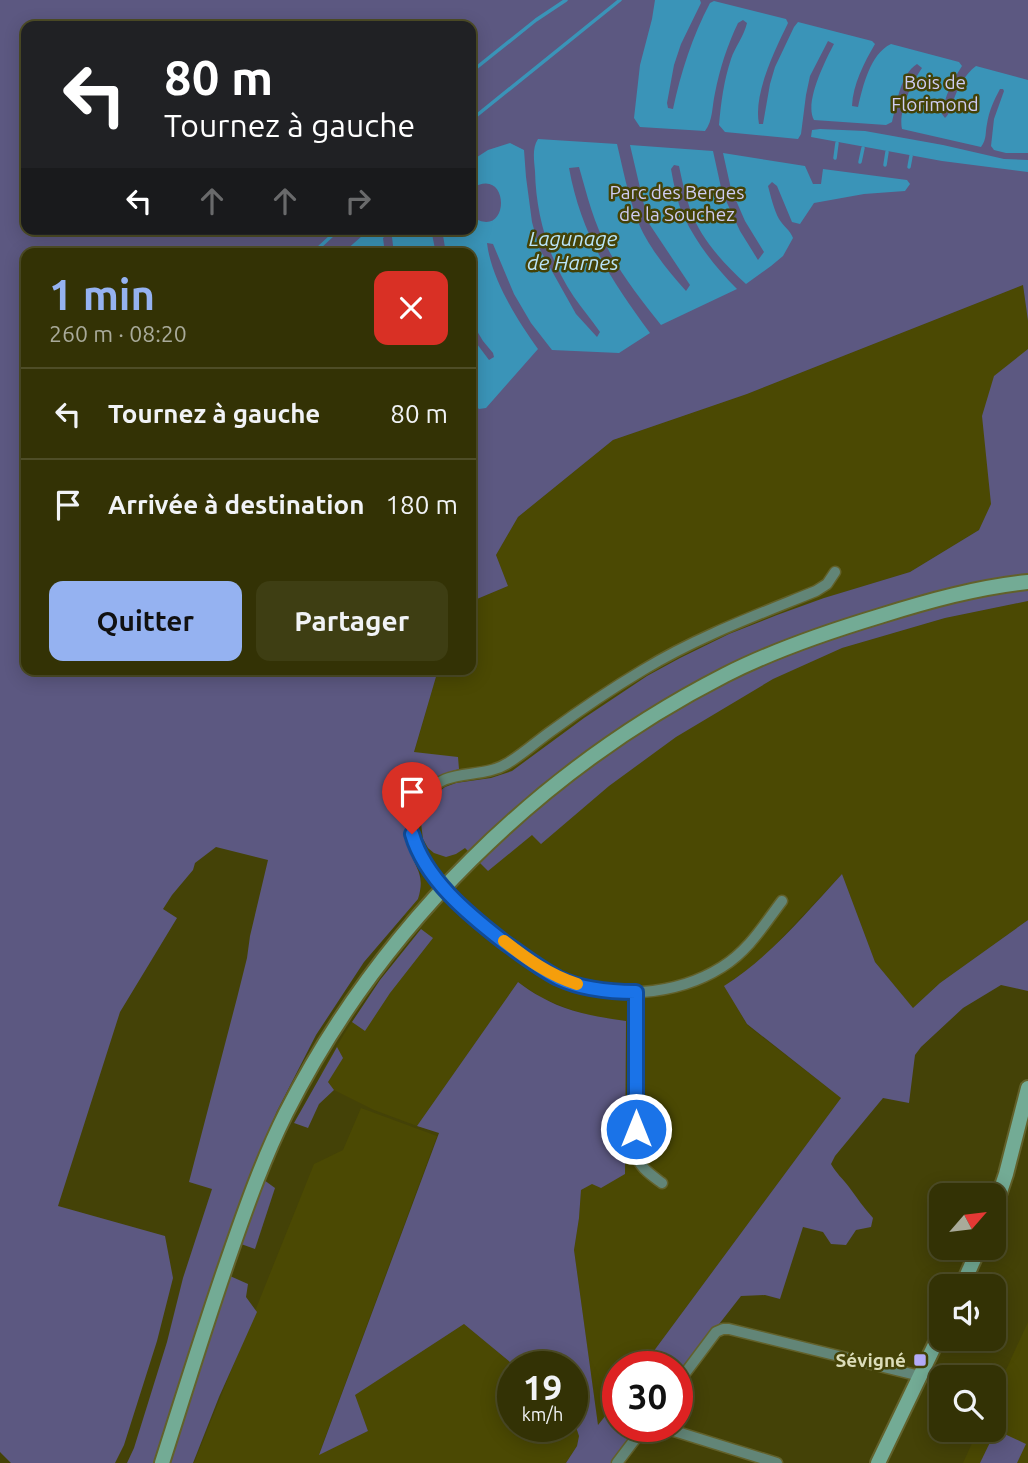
<!DOCTYPE html>
<html lang="fr">
<head>
<meta charset="utf-8">
<style>
  body { margin:0; font-family:Ubuntu,sans-serif; background:#3e3e13; color:#f1f3f6; height:100vh; display:flex; flex-direction:column; font-size:26px; white-space:nowrap }
  * { box-sizing:border-box; margin:0 }
  p { font-size:23px; color:#a9aa9a }
  .icon { flex:none; width:38px; height:38px; fill:none; stroke:currentColor; stroke-width:2; stroke-linecap:round; stroke-linejoin:round }
  .map { position:relative; flex:1; overflow:hidden }
  .side { position:absolute; left:21px; top:248px; width:455px; height:427px; display:flex; flex-direction:column; background:#333205; border-radius:14px; box-shadow:0 4px 18px #0003,0 0 0 2px #4e4d27 }
  .side>* { flex:none }
  .hud { position:absolute; left:21px; top:21px; width:455px; height:214px; border-radius:14px; box-shadow:0 4px 18px #0003,0 0 0 2px #4e4d27; background:#202124; color:#fff; overflow:hidden }
  .needle { width:46px; rotate:62deg }
  .buttons { position:absolute; left:929px; top:1183px; display:grid; gap:14px }
  .buttons a { display:grid; place-items:center; width:77px; height:77px; border-radius:14px; background:#333205; box-shadow:0 4px 18px #0003,0 0 0 2px #4e4d27; font-size:35px }
  .speed { position:absolute; left:497px; top:1351px; display:flex; gap:14px; font-size:35px; font-weight:700; text-align:center }
  .speed>* { display:grid; place-content:center; width:91px; height:91px; border-radius:50%; background:#333205; box-shadow:0 4px 18px #0003,0 0 0 2px #4e4d27; line-height:1 }
  .speed small { font-size:18px; font-weight:400 }
  .speed .limit { border:10px solid #d22; background:#fff; color:#111 }
  .pin { position:absolute; display:grid; place-items:center; width:60px; height:60px; color:#fff; margin:-72px -30px; border-radius:50% 50% 50% 0; rotate:-45deg; box-shadow:0 0 7px #0007 }
  .pin .icon { rotate:45deg }
  .me { position:absolute; width:77px; margin:-38px; rotate:0deg; stroke-linejoin:round; filter:drop-shadow(0 0 5px #0008) }
  .turn { display:flex; align-items:center; gap:24px; height:147px; padding:0 28px; font-size:32px }
  .turn .icon { width:91px; height:91px; stroke-width:2.5 }
  .turn b { display:block; font-size:49px; line-height:60px }
  .lanes { display:flex; align-items:center; height:66px; padding:0 28px; background:#0003; justify-content:center; gap:35px; direction:ltr }
  .lanes .off { opacity:.35 }
  .round { display:grid; place-items:center; flex:none; width:74px; height:74px; border-radius:14px; background:#3e3e13 }
  .summary { display:flex; align-items:center; justify-content:space-between; height:119px; padding:0 28px }
  h1 { font-size:42px; font-weight:700; line-height:52px; color:#95b2f1 }
  .cta { display:flex; gap:14px; margin-top:auto; padding:14px 28px }
  .cta a { flex:1; height:80px; border-radius:14px; background:#95b2f1; color:#111; font-size:28px; font-weight:700; line-height:80px; text-align:center }
  .cta a+a { background:#3e3e13; color:#f1f3f6 }
  ul { padding:0; list-style:none }
  li { display:flex; align-items:center; gap:21px; height:91px; padding:0 28px; border-top:2px solid #4e4d27 }
  li div { flex:1 }
  li b { display:block; font-size:26px }
  li em { font-style:normal }
  .map>svg:first-child { display:block }
</style>
</head>
<body>
<div class="map">
<svg width="1028" height="1463" viewBox="0 0 1028 1463">
  <rect width="100%" height="100%" fill="#444207"/>
  <g fill="#4b4903">
    <polygon points="1023,285 1028,321 1028,500 910,572 825,598 842,648 945,618 1028,601 1028,920 940,983 913,1009 875,962 842,874 762,959 725,986 747,1025 841,1098 642,1367 618,1367 618,1400 598,1426 574,1250 579,1218 581,1190 592,1183 626,1021 594,1017 569,1009 542,998 518,982 417,1126 374,1110 334,1090 321,1073 344,1034 380,980 420,929 404,915 418,899 421,888 421,874 409,849 406,837 407,820 414,753 438,670 471,670 471,604 477,599 508,586 496,555 518,517 613,440 747,394"/>
    <polygon points="361,1108 437,1136 319,1454 368,1431 354,1395 464,1324 516,1367 513,1367 513,1426 572,1426 572,1415 579,1436 577,1446 566,1463 194,1463 314,1164 343,1150"/>
    <polygon points="1028,1322 1028,1463 963,1463 978,1430 994,1430 994,1396"/>
  </g>
  <g fill="#5c5881" fill-rule="evenodd">
    <path d="M0,0H1028V321L1023,285L747,394L613,440L518,517L496,555L508,586L477,599L471,604V254H26V670H438L414,752L458,757L459,769C449,772 436,776 429,783C412,798 402,825 409,847C415,870 426,873 418,899L364,962L316,1035L277,1111L250,1174L154,1463H127L134,1448L167,1342L183,1278L212,1189L189,1182L237,998L247,958L250,936L268,860L216,847L195,863L193,870L172,895L163,909L177,918L120,1012L58,1206L165,1236L173,1278L157,1341L124,1445L115,1463H11L0,1452ZM26,26H471V229H26Z"/>
    <polygon points="1028,349 1028,601 945,618 842,648 773,679 676,737 609,786 541,844 532,835 488,871 465,848 456,854 446,857 434,853 428,848 423,839 421,823 427,805 436,794 445,787 456,783 491,778 512,771 584,718 647,676 680,658 729,634 777,615 824,598 910,572 979,530 991,504 982,416 994,376"/>
    <path d="M842,874L875,962L913,1008L940,983L1028,920V991L1001,985L963,1008L921,1047L915,1055L909,1103L883,1098L835,1156L831,1164C836,1173 843,1179 849,1187C857,1198 864,1208 873,1218L871,1227L856,1230L846,1245L831,1244L823,1232L803,1227L780,1299L765,1295L741,1296L677,1378V1367H642L841,1098L747,1024L724,986C771,956 805,914 842,874Z"/>
    <polygon points="421,929 433,938 390,993 365,1031 352,1022 380,980"/>
    <path d="M518,982C525,987 533,993 541,997C567,1012 597,1017 626,1021L625,1174L601,1188L592,1184L581,1190L579,1218L574,1250L598,1425L618,1400V1426H640L612,1463H566L577,1446L579,1436L572,1415V1367H516L464,1324L355,1395L368,1431L319,1455L439,1133L417,1126Z"/>
    <polygon points="337,1047 343,1058 328,1082 334,1090 319,1104 308,1128 294,1123"/>
    <polygon points="264,1180 275,1188 255,1249 241,1244"/>
    <polygon points="230,1276 248,1284 246,1297 257,1312 219,1397 193,1463 170,1463"/>
    <polygon points="996,1430 1026,1444 1017,1463 980,1463"/>
  </g>
  <g fill="#3a94b8">
    <path d="M655,0H700L701,3L681,44L674,65L667,103L668,108L673,109C681,72 692,37 710,3L714,1L786,19L788,23C775,50 753,94 759,124H763L770,84L775,67L794,27L798,22L872,41L875,44C864,63 853,84 852,106L858,107C863,86 870,54 891,44L959,62L962,66C952,81 945,96 942,114L945,118C950,113 950,109 953,102C957,89 965,74 976,66L1028,80V153H1006L994,150L991,146L994,119L1004,91L1003,89H1000C994,100 989,111 987,124C985,133 987,139 981,147L902,129C898,112 912,82 922,68L917,64C900,75 897,103 892,122L886,125L814,120C804,103 825,61 834,44L828,41L810,76L806,95L801,134L798,139L725,132L719,125C721,102 724,80 731,59C735,47 744,36 747,23L743,20L738,23C727,46 720,68 715,93C712,106 713,121 705,131L640,127L634,118L640,65L652,19Z"/>
    <polygon points="820,129 865,131 943,145 1004,159 1028,160 1028,172 942,161 811,137 812,130"/>
    <path d="M538,139L617,144C623,169 628,195 637,219C646,244 668,271 686,291L690,285L648,222L630,145L713,151L722,192L740,231L758,260L764,252L745,221L731,189L723,153L805,166L813,184H821L823,169L907,180L910,184L905,191L864,194L814,203L800,224L792,222L777,186L772,182L768,186C771,197 774,210 779,219C784,227 790,230 793,238L783,256L771,266L746,284C723,263 700,238 690,209C685,195 682,180 679,166L674,165L671,169C674,185 677,202 684,217C697,244 716,268 737,289L661,325C642,301 622,276 608,249C594,224 587,195 579,167L569,168C581,234 611,280 650,333L619,353L552,350L531,323L514,294L493,244L487,243C491,278 517,320 538,349L486,408L479,409L471,401C471,392 476,387 471,377V336L489,360L494,357L493,353L483,341L471,321V254H446L442,229H471V216C511,244 511,162 471,189V161L488,150L510,143L524,150L526,177L532,222L539,248L576,314L597,337L600,332C592,320 582,309 574,297C549,260 536,216 535,171C534,160 532,148 538,139Z"/>
    <polygon points="370,229 431,229 436,254 394,254 392,237 386,235 383,238 385,254 346,254 345,251"/>
  </g>
  <g fill="none" stroke-linecap="round" stroke-linejoin="round">
    <g stroke="#3a94b8" stroke-width="3.5">
      <polyline points="471,72 536,20 566,0"/>
      <polyline points="471,120 620,0"/>
      <polyline points="835,158 837,143"/>
      <polyline points="860,162 863,148"/>
      <polyline points="885,165 887,152"/>
      <polyline points="909,167 911,156"/>
      <polyline points="312,254 339,229"/>
    </g>
    <g stroke="#62612b" stroke-width="13">
      <g id="street">
        <path d="M782,901C763,926 749,950 722,967C676,996 609,1001 559,978C521,961 415,876 412,833C411,821 417,808 423,798C444,765 480,781 508,763C523,754 536,742 550,732C580,710 611,689 643,670C697,637 757,615 816,591L827,584L835,572"/>
        <path d="M636,992L635,1153C640,1168 650,1174 662,1183"/>
        <polyline points="677,1384 716,1332 723,1329 729,1329 920,1376"/>
        <polyline points="658,1426 777,1463"/>
        <polyline points="617,1463 645,1426"/>
      </g>
    </g>
    <g stroke="#62612b" stroke-width="18">
      <g id="secondary">
        <polyline points="994,1210 1006,1174 1028,1088"/>
        <polyline points="962,1286 979,1248"/>
        <path d="M162,1463C185,1391 207,1319 232,1248C248,1202 264,1157 286,1113C380,927 539,770 725,675C774,650 827,632 880,616C928,601 978,587 1028,582"/>
        <polyline points="878,1463 942,1330"/>
      </g>
    </g>
    <use href="#street" stroke="#628577" stroke-width="10"/>
    <use href="#secondary" stroke="#73ab95" stroke-width="14"/>
  </g>
  <g fill="none" stroke-linecap="round" stroke-linejoin="round">
    <g stroke="#114b97" stroke-width="18">
      <path id="route" d="M412,834C425,879 468,914 504,942C521,954 539,968 558,978C581,989 610,992 636,992V1129"/>
    </g>
    <use href="#route" stroke="#1a73e8" stroke-width="12"/>
    <path stroke="#f59e0b" stroke-width="12" d="M504,941C527,959 549,975 577,984"/>
  </g>
  <rect fill="#b4acf9" stroke="#444207" stroke-width="2.5" x="913" y="1353" width="14" height="14" rx="3.5"/>
  <g text-anchor="middle" stroke-width="5" stroke-linejoin="round" paint-order="stroke">
    <g font-size="19" fill="#cfccf2" stroke="#444207">
      <text x="935" y="89">Bois de<tspan x="935" dy="22">Florimond</tspan></text>
      <text x="677" y="199">Parc des Berges<tspan x="677" dy="22">de la Souchez</tspan></text>
    </g>
    <g font-size="19" font-weight="bold" fill="#dcddba" stroke="#444207" text-anchor="end">
      <text x="906" y="1367">Sévigné</text>
    </g>
    <g font-size="21" font-style="italic" fill="#bae4f8" stroke="#444207">
      <text x="573" y="246">Lagunage<tspan x="573" dy="24">de Harnes</tspan></text>
    </g>
  </g>
</svg>
<div class="buttons">
<a><svg class="needle" viewBox="-14 -14 28 28"><path d="M0-13l5 13h-10z" fill="#e53935"/><path d="M0 13l5-13h-10z" fill="#a9aa9a"/></svg></a>
<a><svg class="icon" aria-label="sound" viewBox="0 0 24 24"><path d="M4 9h4l5-4v14l-5-4H4zM17 9q2 3 0 6"/></svg></a>
<a><svg class="icon" aria-label="search" viewBox="0 0 24 24"><circle cx="10" cy="10" r="6"/><path d="M15 15l6 6"/></svg></a>
</div>
<div class="speed"><div>19<small>km/h</small></div><div class="limit">30</div></div>
<div class="pin" style="left:412px;top:834px;background:#d93025"><svg class="icon" aria-label="arrive" viewBox="0 0 24 24"><path d="M6 21V4h12l-3 4 3 4H6"/></svg></div>
<svg class="me" style="left:636px;top:1129px" viewBox="-20 -20 40 40"><circle r="17" fill="#1a73e8" stroke="#fff" stroke-width="3"/><path d="M0-11L8 9 0 5-8 9z" fill="#fff"/></svg>
<div class="hud">
<div class="turn"><svg class="icon" aria-label="left" viewBox="0 0 24 24"><path d="M17 20v-9H6M10 6l-5 5 5 5"/></svg><div><b>80 m</b>Tournez à gauche</div></div>
<div class="lanes"><svg class="icon" aria-label="left" viewBox="0 0 24 24"><path d="M17 20v-9H6M10 6l-5 5 5 5"/></svg><svg class="icon off" aria-label="ahead" viewBox="0 0 24 24"><path d="M12 20V5M6 11l6-6 6 6"/></svg><svg class="icon off" aria-label="ahead" viewBox="0 0 24 24"><path d="M12 20V5M6 11l6-6 6 6"/></svg><svg class="icon off" aria-label="right" viewBox="0 0 24 24"><path d="M7 20v-9h11M14 6l5 5-5 5"/></svg></div>
</div>
<section class="side">
<div class="summary"><div><h1>1 min</h1><p>260 m · 08:20</p></div><a class="round" style="background:#d93025;color:#fff"><svg class="icon" aria-label="close" viewBox="0 0 24 24"><path d="M6 6l12 12M18 6L6 18"/></svg></a></div>
<ul>
<li><svg class="icon" aria-label="left" viewBox="0 0 24 24"><path d="M17 20v-9H6M10 6l-5 5 5 5"/></svg><div><b>Tournez à gauche</b></div><em>80 m</em></li>
<li><svg class="icon" aria-label="arrive" viewBox="0 0 24 24"><path d="M6 21V4h12l-3 4 3 4H6"/></svg><div><b>Arrivée à destination</b></div><em>180 m</em></li>
</ul>
<div class="cta"><a>Quitter</a><a>Partager</a></div>
</section>
</div>
</body>
</html>
